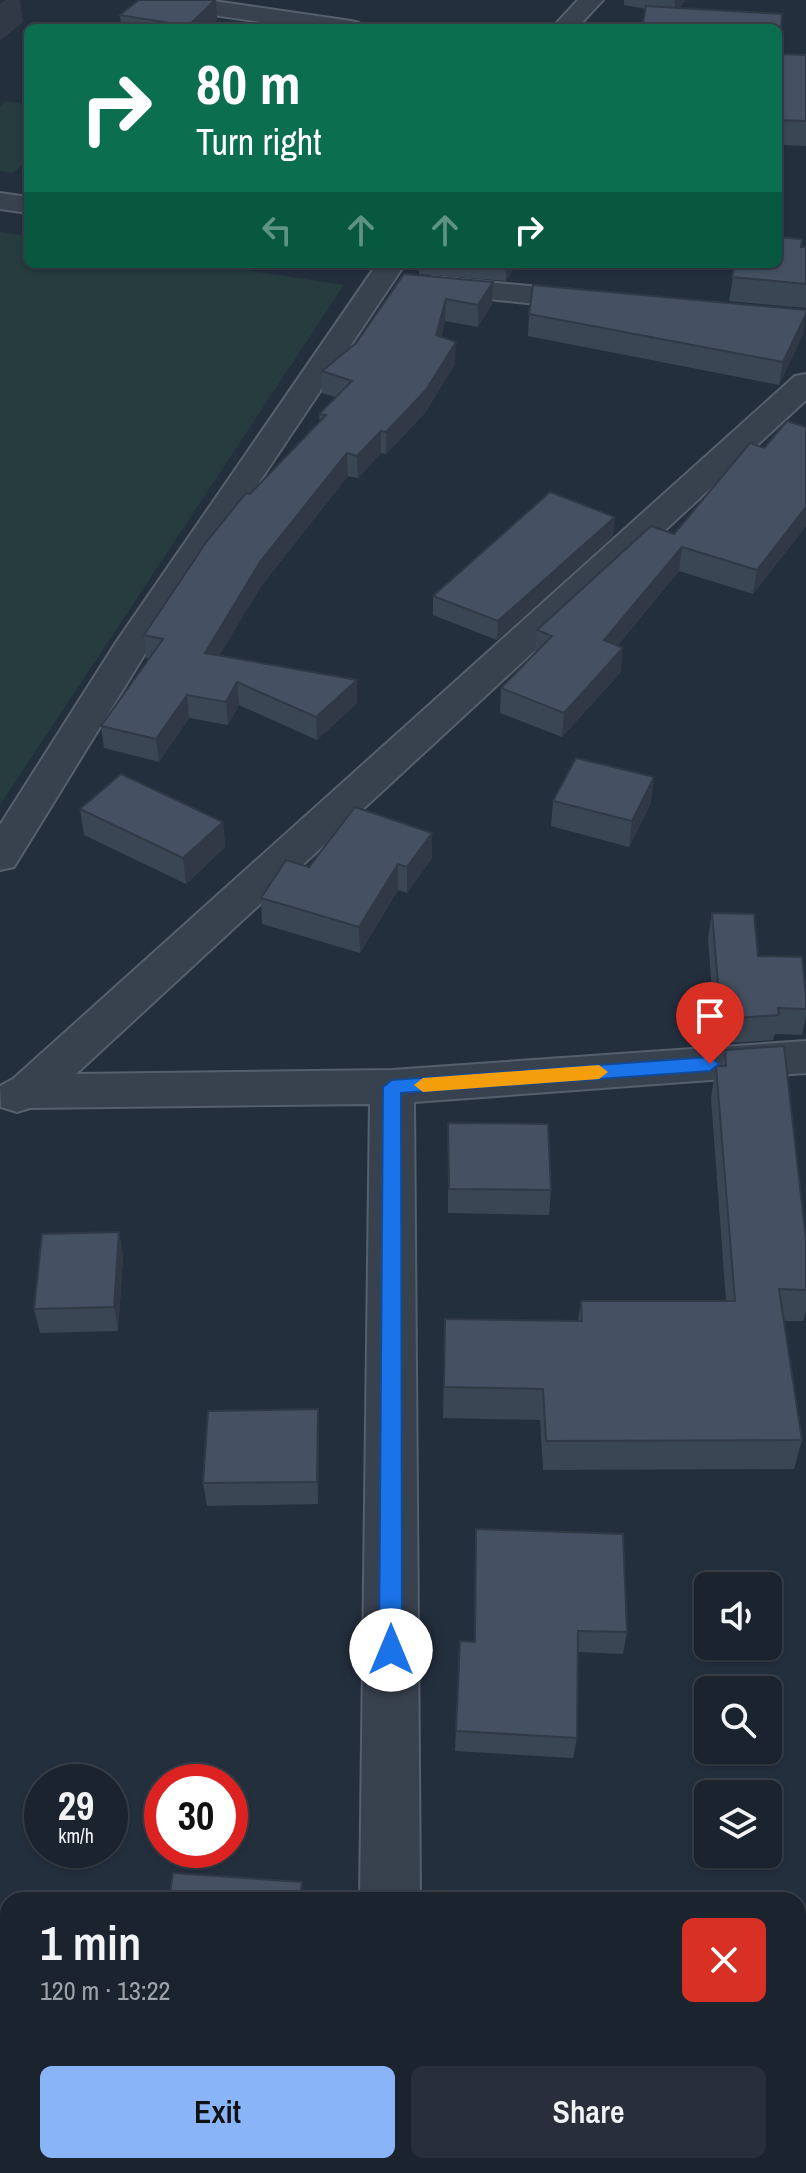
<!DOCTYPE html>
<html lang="en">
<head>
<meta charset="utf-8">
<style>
  body { margin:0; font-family:"Archivo Narrow",sans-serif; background:#282f3a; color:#f1f3f6; height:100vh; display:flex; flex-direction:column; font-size:30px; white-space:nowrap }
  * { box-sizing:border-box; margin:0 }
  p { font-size:26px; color:#a0a4aa }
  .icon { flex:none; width:44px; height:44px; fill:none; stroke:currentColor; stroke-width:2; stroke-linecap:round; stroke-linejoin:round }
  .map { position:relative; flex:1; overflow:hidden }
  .details { position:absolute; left:0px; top:1892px; width:806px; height:282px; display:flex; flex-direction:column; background:#1b232e; border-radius:24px 24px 0 0; box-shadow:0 2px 6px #0004,0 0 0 2px #39404a }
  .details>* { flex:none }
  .top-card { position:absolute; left:24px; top:24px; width:758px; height:244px; border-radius:12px; box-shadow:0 2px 6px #0004,0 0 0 2px #39404a; background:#0b6e4f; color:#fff; overflow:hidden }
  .buttons { position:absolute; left:694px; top:1572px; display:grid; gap:16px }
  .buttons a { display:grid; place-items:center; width:88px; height:88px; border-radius:12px; background:#1b232e; box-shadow:0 2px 6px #0004,0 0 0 2px #39404a; font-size:40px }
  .speed { position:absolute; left:24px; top:1764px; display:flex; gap:16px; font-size:40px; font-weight:700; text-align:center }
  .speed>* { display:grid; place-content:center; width:104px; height:104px; border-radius:50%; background:#1b232e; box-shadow:0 2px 6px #0004,0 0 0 2px #39404a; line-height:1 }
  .speed small { font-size:20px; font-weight:400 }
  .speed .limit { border:12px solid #d22; background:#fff; color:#111 }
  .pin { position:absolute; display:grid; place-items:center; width:68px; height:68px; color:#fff; margin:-82px -34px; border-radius:50% 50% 50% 0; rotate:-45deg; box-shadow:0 0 8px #0007 }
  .pin .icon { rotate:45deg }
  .me { position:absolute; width:88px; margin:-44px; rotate:0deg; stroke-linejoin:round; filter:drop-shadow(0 0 6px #0008) }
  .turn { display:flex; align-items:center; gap:28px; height:168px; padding:0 40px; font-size:36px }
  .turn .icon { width:104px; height:104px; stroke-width:2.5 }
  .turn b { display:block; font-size:56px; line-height:68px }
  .lanes { display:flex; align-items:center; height:76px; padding:0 40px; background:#0003; justify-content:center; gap:40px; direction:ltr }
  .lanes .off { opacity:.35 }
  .round { display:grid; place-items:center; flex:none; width:84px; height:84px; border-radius:12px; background:#282f3a }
  .overview { display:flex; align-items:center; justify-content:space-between; height:136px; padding:0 40px }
  h1 { font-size:48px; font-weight:600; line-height:60px }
  .button { display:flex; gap:16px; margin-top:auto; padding:16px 40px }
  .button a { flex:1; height:92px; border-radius:12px; background:#8ab4f8; color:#111; font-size:32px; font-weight:600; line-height:92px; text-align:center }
  .button a+a { background:#282f3a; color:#f1f3f6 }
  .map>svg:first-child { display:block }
</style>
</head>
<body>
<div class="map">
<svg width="806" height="2173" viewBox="0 0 806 2173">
  <rect width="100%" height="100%" fill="#242f3e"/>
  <g fill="#263c3f">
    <polygon points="6,101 28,105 28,160 13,173 0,171 0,107"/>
    <polygon points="0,232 28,236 28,264 206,264 344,285 0,805"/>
  </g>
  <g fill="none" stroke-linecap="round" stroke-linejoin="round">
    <g stroke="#565f6c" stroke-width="4">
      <g id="minor">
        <polygon points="147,0 207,0 351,21 359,23 363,28 302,28 159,7 151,5"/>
        <polygon points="578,0 603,0 577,28 552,28"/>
        <polygon points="0,193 28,197 28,213 0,209"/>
        <polygon points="377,264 405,264 151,644 14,867 0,870 0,825 115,644"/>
        <polygon points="433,277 592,292 602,295 607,301 602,307 592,310 423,292 419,286 423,280"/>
        <polygon points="806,374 806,400 76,1074 392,1070 806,1041 806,1073 414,1102 420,1900 360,1900 370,1104 30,1108 17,1112 1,1107 0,1086 13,1079 795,376"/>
        <rect x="357" y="2166" width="64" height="7"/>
      </g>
    </g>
    <use href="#minor" fill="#38414e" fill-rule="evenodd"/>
  </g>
  <g fill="#3b4654">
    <polygon points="216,0 217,19 208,28 121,28 120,15"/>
    <polygon points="624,0 685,0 679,8 782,14 779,54 806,55 806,146 778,145 778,28 642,28 646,9 624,5"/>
    <polygon points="801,247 806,247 806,308 729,301 735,264"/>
    <polygon points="419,264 516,264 506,281 419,274"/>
    <polygon points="404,274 493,282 492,304 478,327 445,321 441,337 455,364 425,413 386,454 381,453 358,478 348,476 262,585 219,655 357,680 357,703 317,740 239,705 228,725 189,718 159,762 104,748 101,726 149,659 146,658 144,635 250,494 320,422 319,414 336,397 322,393 322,371 356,343"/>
    <polygon points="529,314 804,332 779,385 528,336"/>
    <polygon points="806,427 806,526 753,594 679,571 618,645 621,672 562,737 500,713 501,688 535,653 537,630 674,534 764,448"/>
    <polygon points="613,536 497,640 433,615 433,596"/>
    <polygon points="553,801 651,803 629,847 551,826"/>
    <polygon points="80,809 223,822 225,847 186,884 84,835"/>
    <polygon points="432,858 407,893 398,890 360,953 262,924 261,898 309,867"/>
    <polygon points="712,913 758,956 806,996 806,1016 802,1035 775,1034 773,1040 716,1044 708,938"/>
    <polygon points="725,1050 806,1240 806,1311 803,1321 784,1321 802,1440 794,1469 543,1470 540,1420 443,1418 445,1319 578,1321 581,1301 726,1301 711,1098 716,1066 722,1066"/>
    <polygon points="448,1123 551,1190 549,1215 448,1213"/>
    <polygon points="119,1232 123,1257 118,1331 40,1333 34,1309"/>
    <polygon points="319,1433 318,1504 207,1506 203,1483"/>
    <polygon points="476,1529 627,1632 623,1654 578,1652 577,1738 573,1758 455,1751 460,1641 474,1642"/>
  </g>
  <g fill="#303945">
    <polygon points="5,0 20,0 23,22 0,41 0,4"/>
    <polygon points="216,0 217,19 208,28 189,28 188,26"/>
    <polygon points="675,0 685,0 674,13"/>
    <polygon points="506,264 516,264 506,281"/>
    <polygon points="493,282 492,304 478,327 478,305"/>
    <polygon points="446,299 445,321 435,357 436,335"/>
    <polygon points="806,314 804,332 779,385 783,362"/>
    <polygon points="456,342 455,364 425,413 386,454 386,432"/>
    <polygon points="381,431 381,453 358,478 357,456"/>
    <polygon points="347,453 348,476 262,585 207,676 205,653 260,562"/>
    <polygon points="806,507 806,526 753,594 757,570"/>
    <polygon points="615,517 613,536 497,640 498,621"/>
    <polygon points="682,547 679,571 602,664 604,640"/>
    <polygon points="623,648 621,672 562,737 564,713"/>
    <polygon points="357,680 357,703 317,740 316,717"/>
    <polygon points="237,682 239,705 228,725 226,702"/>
    <polygon points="187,695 189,718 159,762 156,739"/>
    <polygon points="654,777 651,803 629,847 632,821"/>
    <polygon points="223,822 225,847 186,884 183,858"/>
    <polygon points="432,833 432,858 407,893 407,867"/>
    <polygon points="398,864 398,890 360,953 359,927"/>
    <polygon points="119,1232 123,1257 118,1331 114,1307"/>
    <polygon points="318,1409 319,1433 318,1504 317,1482"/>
    <polygon points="302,1882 304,1900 300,1900"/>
  </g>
  <g fill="#455162" stroke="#303945" stroke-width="2">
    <polygon points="139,0 215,0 188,26 120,15"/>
    <polygon points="646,6 782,14 779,54 806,55 806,121 778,120 778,28 642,28"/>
    <polygon points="778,237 802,239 801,247 806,247 806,284 732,277 735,264 778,264"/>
    <polygon points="404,274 493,282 478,305 446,299 436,335 456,342 426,390 386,432 381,431 357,456 347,453 260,562 205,653 357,680 316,717 237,682 226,702 187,695 156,739 101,726 163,639 144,635 207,541 246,493 250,494 326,415 319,414 352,381 322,371 356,343"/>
    <polygon points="533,285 806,310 806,314 783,362 529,314"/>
    <polygon points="787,421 806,427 806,507 757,570 682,547 604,640 623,648 564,713 501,688 552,636 537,630 651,526 674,534 750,443 764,448"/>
    <polygon points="550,492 615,517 498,621 433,596"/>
    <polygon points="576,758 654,777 632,821 553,801"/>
    <polygon points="121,774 223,822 183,858 80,809"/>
    <polygon points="355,807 432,833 407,867 398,864 359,927 261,898 286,860 309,867"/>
    <polygon points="712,913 754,914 758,956 802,957 806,996 806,1009 778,1008 779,1015 721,1019"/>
    <polygon points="784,1046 806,1240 806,1290 779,1289 802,1440 546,1441 543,1389 444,1387 445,1319 582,1321 581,1301 735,1301 716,1066 726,1066 725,1050"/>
    <polygon points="448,1123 548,1124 551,1190 449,1189"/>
    <polygon points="119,1232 114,1307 34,1309 42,1234"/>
    <polygon points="318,1409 317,1482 203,1483 208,1411"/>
    <polygon points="476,1529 623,1534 627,1632 578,1631 577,1738 456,1731 460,1641 475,1642"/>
    <polygon points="173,1873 302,1882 300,1900 169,1900"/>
    <rect x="209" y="2166" width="109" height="7"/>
  </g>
  <polygon fill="#1a73e8" stroke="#114b97" stroke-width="2" points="710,1057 719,1064 710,1071 401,1093 402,1650 399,1657 391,1660 383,1657 379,1650 383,1087 392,1080"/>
  <polygon fill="#f59e0b" points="599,1065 608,1072 599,1079 423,1092 414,1085 423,1078"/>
</svg>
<div class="buttons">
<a><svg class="icon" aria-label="sound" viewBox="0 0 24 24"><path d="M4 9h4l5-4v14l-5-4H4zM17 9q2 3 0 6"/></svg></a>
<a><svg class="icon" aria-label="search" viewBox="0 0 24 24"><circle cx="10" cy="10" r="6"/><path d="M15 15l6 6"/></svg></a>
<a><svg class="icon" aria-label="layers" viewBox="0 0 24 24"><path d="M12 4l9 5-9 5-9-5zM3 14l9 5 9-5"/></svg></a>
</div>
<div class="speed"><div>29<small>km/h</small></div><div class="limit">30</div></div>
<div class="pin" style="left:710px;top:1064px;background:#d93025"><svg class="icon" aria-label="arrive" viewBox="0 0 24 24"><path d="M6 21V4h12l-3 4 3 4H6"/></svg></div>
<svg class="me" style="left:391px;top:1650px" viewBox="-20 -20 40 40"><circle r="19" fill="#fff"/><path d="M0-13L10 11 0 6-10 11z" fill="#1a73e8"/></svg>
<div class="top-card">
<div class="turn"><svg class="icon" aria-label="right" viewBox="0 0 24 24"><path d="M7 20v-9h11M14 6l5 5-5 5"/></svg><div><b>80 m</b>Turn right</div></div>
<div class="lanes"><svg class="icon off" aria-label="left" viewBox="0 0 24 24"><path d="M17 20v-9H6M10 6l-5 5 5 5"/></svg><svg class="icon off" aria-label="ahead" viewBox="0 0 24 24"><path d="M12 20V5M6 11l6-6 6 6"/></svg><svg class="icon off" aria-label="ahead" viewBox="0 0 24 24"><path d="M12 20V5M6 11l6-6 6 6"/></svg><svg class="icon" aria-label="right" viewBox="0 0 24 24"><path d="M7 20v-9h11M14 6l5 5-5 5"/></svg></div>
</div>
<section class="details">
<div class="overview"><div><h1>1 min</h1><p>120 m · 13:22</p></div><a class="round" style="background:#d93025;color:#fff"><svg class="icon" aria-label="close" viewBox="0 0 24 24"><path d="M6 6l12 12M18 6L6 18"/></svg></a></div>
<div class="button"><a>Exit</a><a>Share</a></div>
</section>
</div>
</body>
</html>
